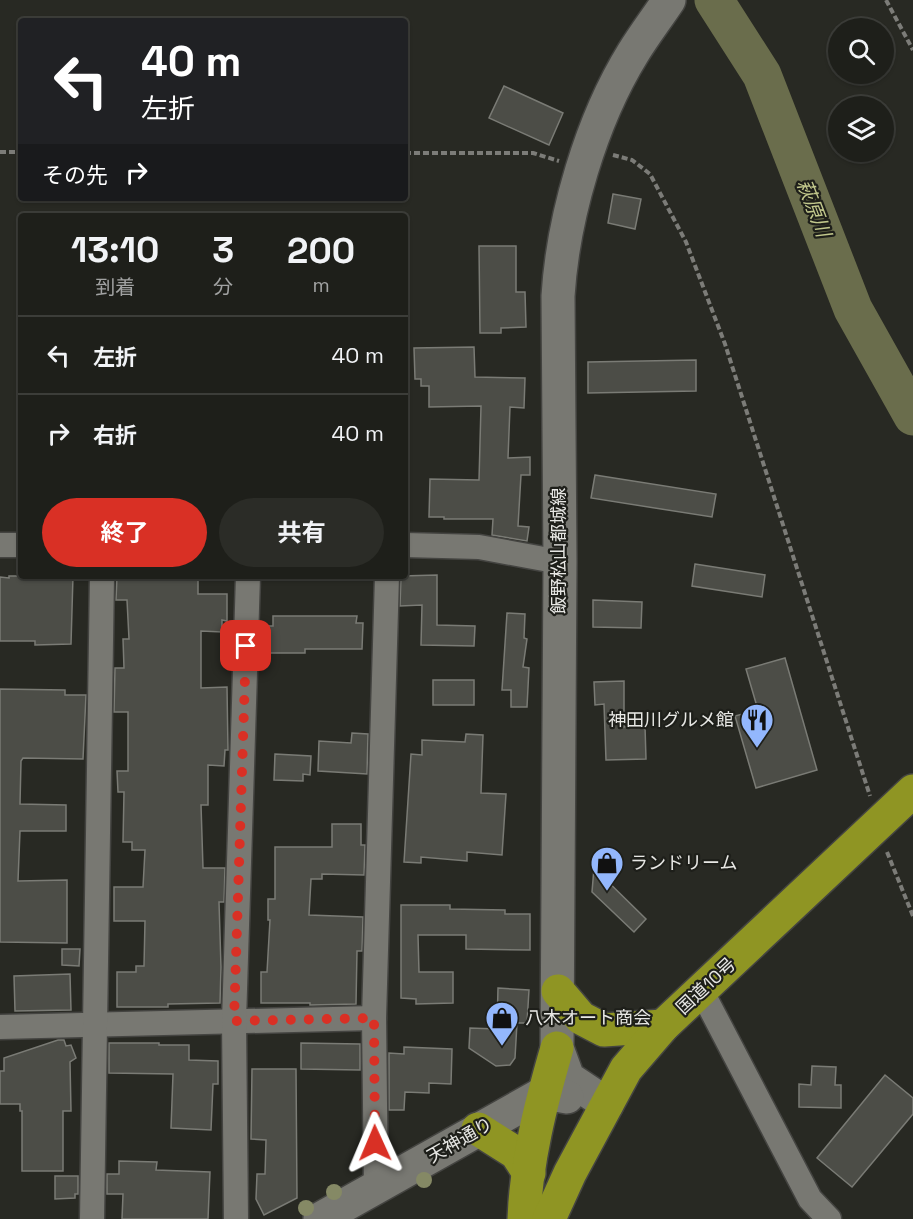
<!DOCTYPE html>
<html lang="ja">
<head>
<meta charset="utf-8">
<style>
  body { margin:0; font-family:"Space Grotesk","Noto Sans JP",sans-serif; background:#2b2c27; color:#f1f3f6; height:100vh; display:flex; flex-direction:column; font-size:22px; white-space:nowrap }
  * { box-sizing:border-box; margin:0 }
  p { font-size:20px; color:#a1a2a2 }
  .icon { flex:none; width:33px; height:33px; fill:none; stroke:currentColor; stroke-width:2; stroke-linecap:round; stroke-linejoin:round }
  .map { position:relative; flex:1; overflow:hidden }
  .side { position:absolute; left:18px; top:213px; width:390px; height:366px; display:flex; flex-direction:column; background:#1e1f1a; border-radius:6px; box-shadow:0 2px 4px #0004,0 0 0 2px #3c3d39 }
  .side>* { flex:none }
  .guide { position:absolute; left:18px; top:18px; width:390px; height:183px; border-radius:6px; box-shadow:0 2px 4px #0004,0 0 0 2px #3c3d39; background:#202124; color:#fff; overflow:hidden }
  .buttons { position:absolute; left:828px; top:18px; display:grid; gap:12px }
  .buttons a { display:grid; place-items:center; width:66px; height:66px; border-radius:50%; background:#1e1f1a; box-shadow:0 2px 4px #0004,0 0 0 2px #3c3d39; font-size:30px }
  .pin { position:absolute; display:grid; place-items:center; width:51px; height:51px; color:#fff; margin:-26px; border-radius:12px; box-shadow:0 3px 9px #0006 }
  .me { position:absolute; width:66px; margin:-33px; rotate:359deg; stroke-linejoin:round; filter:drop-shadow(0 0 4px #0008) }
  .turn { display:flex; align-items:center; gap:21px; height:126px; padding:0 24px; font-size:27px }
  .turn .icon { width:78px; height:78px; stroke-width:2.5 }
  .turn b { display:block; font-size:42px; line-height:51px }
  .then { display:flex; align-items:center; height:57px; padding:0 24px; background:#0003; gap:12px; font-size:22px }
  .eta { display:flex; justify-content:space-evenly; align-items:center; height:102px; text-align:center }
  .eta b { font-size:36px; font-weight:700; line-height:42px }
  .action { display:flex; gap:12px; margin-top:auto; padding:12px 24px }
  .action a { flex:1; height:69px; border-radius:36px; background:#d93025; color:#fff; font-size:24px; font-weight:700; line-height:69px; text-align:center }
  .action a+a { background:#2b2c27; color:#f1f3f6 }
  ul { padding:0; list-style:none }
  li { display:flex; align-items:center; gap:18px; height:78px; padding:0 24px; border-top:2px solid #3c3d39 }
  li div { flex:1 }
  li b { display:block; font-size:22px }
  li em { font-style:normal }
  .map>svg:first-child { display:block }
</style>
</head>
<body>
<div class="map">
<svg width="913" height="1219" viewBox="0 0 913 1219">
  <rect width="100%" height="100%" fill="#282923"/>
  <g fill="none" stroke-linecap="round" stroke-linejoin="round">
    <polyline stroke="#6a6d4c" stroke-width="39" points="714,0 762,75 853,309 913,416"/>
  </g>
  <g fill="#4c4d47" stroke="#7a7b75" stroke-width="1.5">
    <polygon points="504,86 563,113 549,145 489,118"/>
    <polygon points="613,194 641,199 635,229 608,223"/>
    <polygon points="479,246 516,246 516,292 525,292 526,327 501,328 501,333 480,333"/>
    <polygon points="474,347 475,377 525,378 524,408 510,407 508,458 530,457 530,475 521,475 518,526 529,527 527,541 492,535 493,519 444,519 444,517 429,517 430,479 479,480 481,406 429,407 429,386 421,386 421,379 415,379 414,348"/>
    <polygon points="696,360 696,391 588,393 588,362"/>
    <polygon points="595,475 716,494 712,517 591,498"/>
    <polygon points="695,564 765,575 762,597 692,586"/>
    <polygon points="437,575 437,625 475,626 474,646 421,645 422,605 400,606 401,576"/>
    <polygon points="9,576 73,576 71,644 35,645 35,641 0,641 0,577 9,578"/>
    <polygon points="117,576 198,576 198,594 227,594 227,621 222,620 222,632 201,631 201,688 227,687 228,750 225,750 224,766 208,765 208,805 201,805 203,868 225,868 224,902 219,902 221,967 220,1003 168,1004 168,1007 117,1007 117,972 136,972 136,966 144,966 145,921 114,921 114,887 143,887 145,850 132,850 132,842 123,842 124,792 118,792 117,771 128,771 128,712 114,712 115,668 124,668 123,639 129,639 127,600 116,600"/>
    <polygon points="593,600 642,602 641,628 593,627"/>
    <polygon points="507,613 525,614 524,638 527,639 523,667 529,668 527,707 511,707 511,690 502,690"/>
    <polygon points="273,616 357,616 356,623 363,623 362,649 305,649 305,653 267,653 266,626 273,626"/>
    <polygon points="785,658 817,770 756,788 735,716 758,710 746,669"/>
    <rect x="433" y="680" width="41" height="25"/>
    <polygon points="624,681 624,727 645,726 646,759 606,760 604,704 595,705 594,682"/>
    <polygon points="0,689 65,690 65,695 86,695 83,759 23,758 21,761 20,804 66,805 66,831 20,831 18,881 67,880 67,943 0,942"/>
    <polygon points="352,733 368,734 367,774 318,771 319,741 351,743"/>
    <polygon points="466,734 483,735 481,793 506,794 502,855 467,852 467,861 421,857 421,863 404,862 411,754 422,755 422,740 465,742"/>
    <polygon points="275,754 311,756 310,775 303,774 303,781 274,780"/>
    <polygon points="332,824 361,824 361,845 365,845 364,875 322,874 322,879 311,879 309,915 363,917 362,951 357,951 356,1004 310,1005 310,1003 261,1003 261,972 267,972 270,920 268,920 268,899 275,899 275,847 332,847"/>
    <polygon points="594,868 646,919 634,932 592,892"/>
    <polygon points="401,905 450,905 450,909 505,910 505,914 530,914 530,950 466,949 466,935 418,935 419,972 453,972 453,1003 416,1004 416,999 401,998"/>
    <polygon points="62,949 80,949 79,966 62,965"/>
    <polygon points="70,974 71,1010 15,1011 14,976"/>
    <polygon points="498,988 529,990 527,1023 517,1023 515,1058 510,1065 496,1066 469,1048 470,1028 497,1029"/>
    <polygon points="58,1040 64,1040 66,1046 71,1045 76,1058 70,1062 71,1111 63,1111 63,1171 22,1171 22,1111 20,1111 20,1104 0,1104 0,1071 4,1071 4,1058"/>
    <polygon points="109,1043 159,1043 159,1045 189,1045 189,1060 218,1061 218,1084 213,1084 211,1130 171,1128 173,1074 109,1073"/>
    <polygon points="301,1043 360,1044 360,1070 301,1069"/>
    <polygon points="404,1047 452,1049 451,1084 429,1083 429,1093 405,1092 404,1110 389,1110 389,1053 404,1054"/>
    <polygon points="812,1066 836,1067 835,1085 841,1085 841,1108 799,1107 799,1084 811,1085"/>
    <polygon points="252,1069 296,1069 297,1198 264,1215 256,1199 257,1174 265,1174 266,1140 251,1139"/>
    <polygon points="885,1075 913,1098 913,1114 852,1187 817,1158"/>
    <polygon points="119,1161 157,1162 156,1170 210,1172 208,1219 122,1219 123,1194 107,1194 107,1174 119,1174"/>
    <polygon points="55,1176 78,1176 78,1194 75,1194 75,1198 55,1199"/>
  </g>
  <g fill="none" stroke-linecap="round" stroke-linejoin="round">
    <g stroke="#444441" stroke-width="27">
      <g id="street">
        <polyline points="0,545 21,545"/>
        <polyline points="405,545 479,547 560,562"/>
        <polyline points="701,990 810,1199 829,1219"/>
        <polyline points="0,1027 374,1018"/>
        <polyline points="376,1189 374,1018 387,576"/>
        <polyline points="92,1219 102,576"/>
        <polyline points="236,1219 234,1021 248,576"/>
      </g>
    </g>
    <g stroke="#444441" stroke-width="36">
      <g id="secondary">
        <path d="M607,1104L568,1078L557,1048L560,562L558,296C563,217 591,121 633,53C644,35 657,18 669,0"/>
        <polyline points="320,1219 544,1093 567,1097"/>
      </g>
    </g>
    <g stroke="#444441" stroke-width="36">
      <g id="highway">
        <polyline points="558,991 581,1018 604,1030 663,1026"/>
        <polyline points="478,1129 516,1153 529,1173"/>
        <path d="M524,1219C526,1162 541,1103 557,1048"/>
        <polyline points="549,1219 570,1173 626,1069 663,1026 913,791"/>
      </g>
    </g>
    <g stroke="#7c7c78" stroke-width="4" stroke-dasharray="6 3" stroke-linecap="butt">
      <polyline points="886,0 913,50"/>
      <polyline points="0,152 21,152"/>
      <polyline points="405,153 533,153 559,161"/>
      <polyline points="613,155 632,160 650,174 686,242 725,344 870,796"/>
      <polyline points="887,852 913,916"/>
    </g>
    <use href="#street" stroke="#787872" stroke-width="24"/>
    <use href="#secondary" stroke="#787872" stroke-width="33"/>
    <use href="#highway" stroke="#8f9523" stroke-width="33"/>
  </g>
  <g fill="#858965">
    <circle cx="424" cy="1180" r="8"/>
    <circle cx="334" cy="1192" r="8"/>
    <circle cx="306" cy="1208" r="8"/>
  </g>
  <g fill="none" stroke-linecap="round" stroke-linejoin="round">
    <polyline stroke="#d93025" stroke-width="10" stroke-dasharray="0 18" points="246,646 234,1021 374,1018 375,1143"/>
  </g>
  <defs>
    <g id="restaurant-pin" transform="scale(1.725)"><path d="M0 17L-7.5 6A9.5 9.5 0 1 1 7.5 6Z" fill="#93b7fd" stroke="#1e1f1a"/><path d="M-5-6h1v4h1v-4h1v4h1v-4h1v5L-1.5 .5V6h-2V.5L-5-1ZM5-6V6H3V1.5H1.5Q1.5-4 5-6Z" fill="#111"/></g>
    <g id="shop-pin" transform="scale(1.725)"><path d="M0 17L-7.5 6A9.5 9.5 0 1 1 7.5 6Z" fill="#93b7fd" stroke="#1e1f1a"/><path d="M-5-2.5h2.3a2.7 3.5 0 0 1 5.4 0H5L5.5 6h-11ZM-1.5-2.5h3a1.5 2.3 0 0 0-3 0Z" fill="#111"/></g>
  </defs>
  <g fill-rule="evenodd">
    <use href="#restaurant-pin" x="757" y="720"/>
    <use href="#shop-pin" x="607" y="863"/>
    <use href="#shop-pin" x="502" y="1018"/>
  </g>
  <g text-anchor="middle" stroke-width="4.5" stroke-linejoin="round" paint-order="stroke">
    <g font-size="18" fill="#e7e7e4" stroke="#1e1f1a">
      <text transform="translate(559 551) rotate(-90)" y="6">飯野松山都城線</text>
      <text transform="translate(706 986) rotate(-43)" y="6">国道10号</text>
      <text transform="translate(460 1140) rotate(-30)" y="6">天神通り</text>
    </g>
    <g font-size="18" fill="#e7e7e4" stroke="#1e1f1a" text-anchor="start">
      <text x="734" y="726" text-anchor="end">神田川グルメ館</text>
      <text x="630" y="869">ランドリーム</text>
      <text x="525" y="1024">八木オート商会</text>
    </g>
    <g font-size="20" font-style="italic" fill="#c2c88c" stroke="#1e1f1a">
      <text transform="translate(814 208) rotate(69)" y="7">萩原川</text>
    </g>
  </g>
</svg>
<div class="buttons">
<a><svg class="icon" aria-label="search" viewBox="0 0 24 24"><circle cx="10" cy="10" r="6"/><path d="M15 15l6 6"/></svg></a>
<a><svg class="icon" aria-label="layers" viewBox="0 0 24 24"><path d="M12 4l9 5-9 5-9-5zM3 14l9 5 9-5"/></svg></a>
</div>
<div class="pin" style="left:246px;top:646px;background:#d93025"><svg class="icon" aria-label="arrive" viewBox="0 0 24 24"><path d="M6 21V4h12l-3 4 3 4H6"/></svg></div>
<svg class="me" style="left:375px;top:1143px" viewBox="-20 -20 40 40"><path d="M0-17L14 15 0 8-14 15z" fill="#d93025" stroke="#fff" stroke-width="4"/></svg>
<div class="guide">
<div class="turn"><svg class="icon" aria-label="left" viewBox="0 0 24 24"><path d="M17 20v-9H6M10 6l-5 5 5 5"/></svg><div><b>40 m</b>左折</div></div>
<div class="then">その先<svg class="icon" aria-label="right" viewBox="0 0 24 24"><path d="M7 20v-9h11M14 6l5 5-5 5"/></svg></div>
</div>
<section class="side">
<div class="eta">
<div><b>13:10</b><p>到着</p></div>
<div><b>3</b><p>分</p></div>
<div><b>200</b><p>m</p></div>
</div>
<ul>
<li><svg class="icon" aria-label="left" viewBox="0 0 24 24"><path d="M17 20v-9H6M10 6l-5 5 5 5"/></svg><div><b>左折</b></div><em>40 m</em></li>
<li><svg class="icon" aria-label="right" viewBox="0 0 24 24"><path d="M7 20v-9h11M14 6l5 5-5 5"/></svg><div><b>右折</b></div><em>40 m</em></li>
</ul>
<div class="action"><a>終了</a><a>共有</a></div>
</section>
</div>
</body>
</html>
